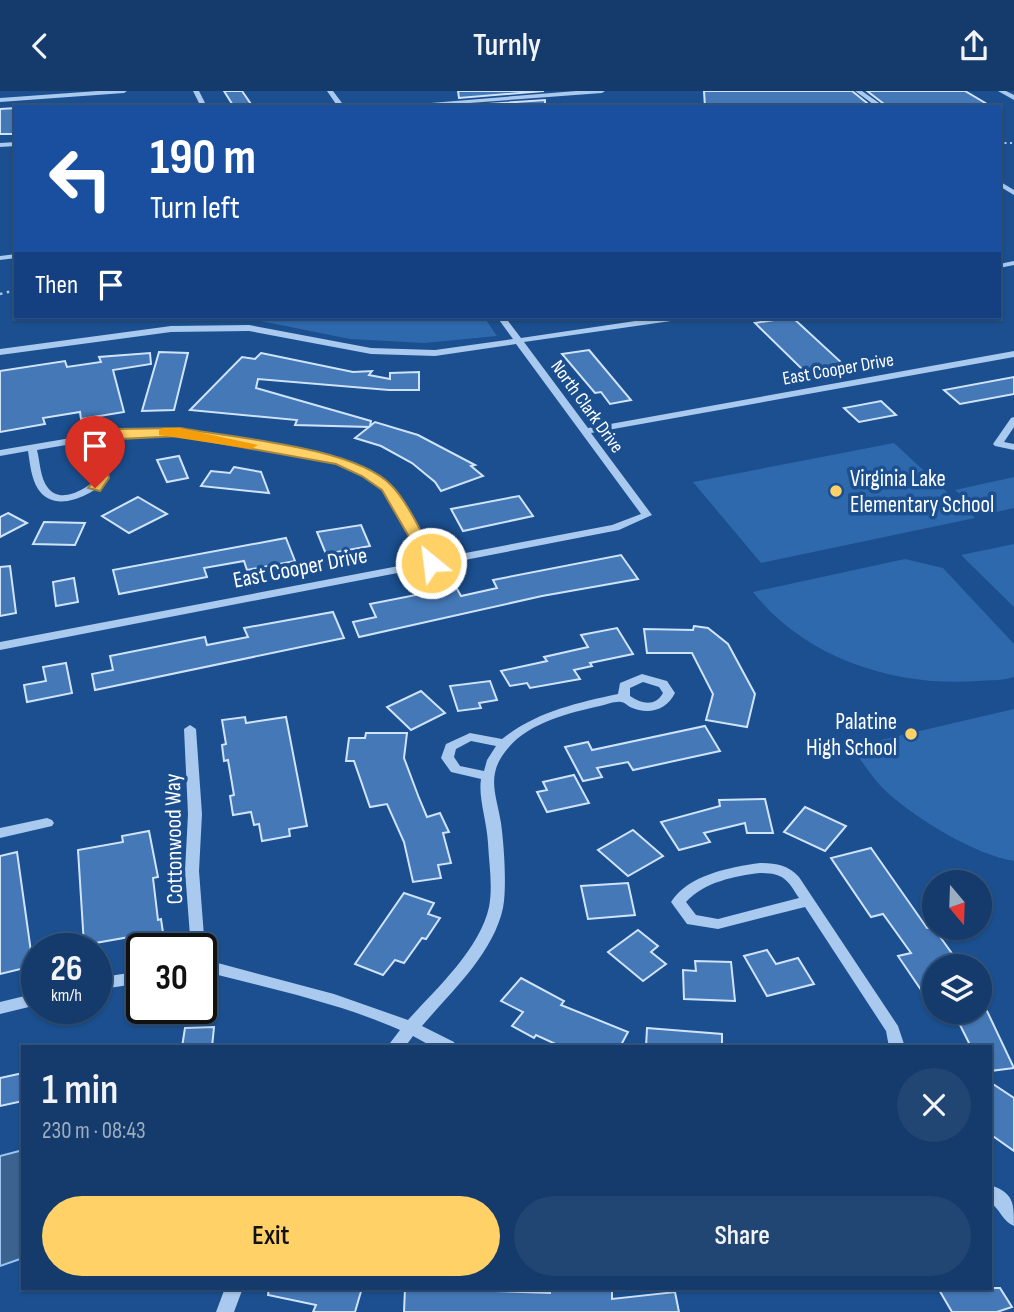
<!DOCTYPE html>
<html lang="en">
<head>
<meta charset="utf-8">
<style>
  body { margin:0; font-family:"Sofia Sans Condensed",sans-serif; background:#214673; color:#f1f3f6; height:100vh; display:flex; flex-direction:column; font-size:26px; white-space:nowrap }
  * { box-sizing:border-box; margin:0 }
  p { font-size:23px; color:#9dadc1 }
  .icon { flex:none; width:38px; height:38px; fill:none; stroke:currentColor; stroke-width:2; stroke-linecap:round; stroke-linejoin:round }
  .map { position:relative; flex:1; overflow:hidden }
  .drawer { position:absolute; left:21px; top:954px; width:971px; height:245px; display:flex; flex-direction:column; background:#143b6b; border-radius:0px; box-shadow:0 2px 5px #0004,0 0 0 2px #33557e }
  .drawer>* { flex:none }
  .guide { position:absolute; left:14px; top:14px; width:987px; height:214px; border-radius:0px; box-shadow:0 2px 5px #0004,0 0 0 2px #33557e; background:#1a4fa0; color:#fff; overflow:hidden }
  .needle { width:46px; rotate:161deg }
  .fabs { position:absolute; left:922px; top:779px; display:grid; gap:14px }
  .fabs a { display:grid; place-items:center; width:70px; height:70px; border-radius:50%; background:#143b6b; box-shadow:0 2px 5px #0004,0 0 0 2px #33557e; font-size:35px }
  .speed { position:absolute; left:21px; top:842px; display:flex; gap:14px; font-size:35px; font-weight:700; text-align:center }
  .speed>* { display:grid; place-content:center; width:91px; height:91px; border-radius:50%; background:#143b6b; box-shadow:0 2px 5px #0004,0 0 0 2px #33557e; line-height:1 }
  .speed small { font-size:18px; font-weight:400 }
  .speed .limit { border:4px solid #111; border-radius:10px; background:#fff; color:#111 }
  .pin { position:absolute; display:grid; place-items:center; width:60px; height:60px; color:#fff; margin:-72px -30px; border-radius:50% 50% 50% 0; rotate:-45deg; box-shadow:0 0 7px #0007 }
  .pin .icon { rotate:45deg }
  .me { position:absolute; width:77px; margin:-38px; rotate:331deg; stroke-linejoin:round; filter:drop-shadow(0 0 5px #0008) }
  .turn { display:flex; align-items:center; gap:24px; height:147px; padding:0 21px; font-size:32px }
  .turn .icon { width:91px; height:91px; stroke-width:2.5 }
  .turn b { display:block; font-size:49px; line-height:60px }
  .then { display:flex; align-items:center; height:66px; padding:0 21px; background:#0003; gap:14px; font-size:26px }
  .round { display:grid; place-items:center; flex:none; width:74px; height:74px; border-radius:37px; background:#214673 }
  .head { display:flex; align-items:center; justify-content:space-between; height:119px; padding:0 21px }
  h1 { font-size:42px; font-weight:600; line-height:52px }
  .button { display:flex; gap:14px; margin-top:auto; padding:14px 21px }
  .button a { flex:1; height:80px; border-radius:42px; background:#ffd166; color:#111; font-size:28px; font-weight:600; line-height:80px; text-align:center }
  .button a+a { background:#214673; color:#f1f3f6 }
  header { display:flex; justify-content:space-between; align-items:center; height:91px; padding:0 21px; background:#143b6b; font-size:32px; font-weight:600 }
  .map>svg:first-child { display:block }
</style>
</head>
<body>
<header><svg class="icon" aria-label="back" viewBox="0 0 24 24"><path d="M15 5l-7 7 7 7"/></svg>Turnly<svg class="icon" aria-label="share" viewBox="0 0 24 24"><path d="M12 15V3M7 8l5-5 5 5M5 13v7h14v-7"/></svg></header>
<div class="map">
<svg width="1014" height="1221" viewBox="0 0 1014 1221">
  <rect width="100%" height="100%" fill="#1b4f8f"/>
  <g fill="#2e69ad">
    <polygon points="181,226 484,226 497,245 424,252 350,248 250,228"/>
    <polygon points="894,352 975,427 761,472 693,391"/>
    <polygon points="1014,386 1014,417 983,424 955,399"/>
    <polygon points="1014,453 1014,516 961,464"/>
    <path d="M905,468L943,477L1014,553V586C1002,590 989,589 977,590C894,596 805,567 753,501Z"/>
    <path d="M1014,618V770C976,764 918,729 889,703C874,690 863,671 851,656Z"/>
  </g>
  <polygon fill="#3c6290" stroke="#9cc4f0" stroke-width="2" points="23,1059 23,1167 0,1175 0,1065"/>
  <g fill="#4478b7" stroke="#cfe3fa" stroke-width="2">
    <polygon points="224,0 242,0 253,16 234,16"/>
    <polygon points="458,0 544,0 459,7"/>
    <polygon points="704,0 852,0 872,16 705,16"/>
    <polygon points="867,0 965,0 992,16 888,16"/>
    <polygon points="545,9 545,16 459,15"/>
    <polygon points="16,17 13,43 0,43 0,18"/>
    <polygon points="792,226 843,273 804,280 755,232"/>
    <polygon points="589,259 631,309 610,313 601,301 595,302 562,263"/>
    <polygon points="159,261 188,262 174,319 142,320"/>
    <polygon points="150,262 151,273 113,279 124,321 81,328 80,321 43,327 45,333 0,341 0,280 65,270 67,276 101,271 99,266"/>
    <polygon points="261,262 353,281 372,280 369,284 390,288 390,282 419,281 419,299 389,299 258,288 256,297 371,330 370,335 375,331 418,344 475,374 471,375 483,385 441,400 435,391 412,372 381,355 355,347 369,336 295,334 297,329 190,319 242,266 255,268"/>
    <polygon points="1014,286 1014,303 960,313 944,299"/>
    <polygon points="881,310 896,324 859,331 844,317"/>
    <polygon points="179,365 188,387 167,391 157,369"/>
    <polygon points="234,376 261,381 269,402 201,395 211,380 230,382"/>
    <polygon points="519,405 533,425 463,440 451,418"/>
    <polygon points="138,406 167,423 129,442 102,425"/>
    <polygon points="8,422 27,432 0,446 0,426"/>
    <polygon points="44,431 85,432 75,454 33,453"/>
    <polygon points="361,434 370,455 326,463 317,441"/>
    <polygon points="286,447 295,470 247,479 244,470 204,477 207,486 119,503 113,479"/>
    <polygon points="621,464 638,488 542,505 359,546 353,531 376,526 370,513 456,496 461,505 497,497 493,489"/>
    <polygon points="10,475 16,522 0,525 0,476"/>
    <polygon points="74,487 78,511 56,515 53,491"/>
    <polygon points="333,521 344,547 95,599 92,583 113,579 110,565 205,546 207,554 248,546 244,537"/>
    <polygon points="694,535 708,537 728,553 755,603 747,636 706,629 713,603 692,562 647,562 644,538 693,539"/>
    <polygon points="617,537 633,563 590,572 592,575 574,579 580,588 530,597 527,592 510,595 501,580 547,570 544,566 588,556 581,544"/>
    <polygon points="66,572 72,602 27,611 24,594 46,590 43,576"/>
    <polygon points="490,590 497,609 479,612 481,617 458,620 450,595"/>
    <polygon points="421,600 445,622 411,639 387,616"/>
    <polygon points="245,626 246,632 286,626 307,735 289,738 290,745 262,750 259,733 254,734 251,721 233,724 230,705 234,704 228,669 224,670 222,654 226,653 222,629"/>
    <polygon points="705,635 720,660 633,679 628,671 597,677 602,686 583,690 565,656 588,651 592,659"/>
    <polygon points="366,642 407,642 404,667 419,707 427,726 440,722 449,741 443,742 451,772 438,774 441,787 413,791 404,751 387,713 370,716 354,670 346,670 349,647 365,647"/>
    <polygon points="574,684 589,712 547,721 537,701 547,699 543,691"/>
    <polygon points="765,708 773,742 747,742 745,732 704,742 710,751 679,759 661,731 720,715 719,709"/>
    <polygon points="805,716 846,735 825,760 784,741"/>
    <polygon points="633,739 663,765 628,785 598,759"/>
    <polygon points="149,740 158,786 153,787 158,829 161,828 164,848 135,853 135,845 84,854 78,759 123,751 122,745"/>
    <polygon points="871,757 927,837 933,836 961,875 934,875 934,918 898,865 911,862 883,823 871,826 831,767"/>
    <polygon points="17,761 33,875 0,883 0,765"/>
    <polygon points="628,792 635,824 588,828 581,795"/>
    <polygon points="404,802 434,812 428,823 440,827 426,848 422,847 404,872 395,869 383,884 355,873"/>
    <polygon points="638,839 658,855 651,861 666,873 643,890 608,861"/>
    <polygon points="767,859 776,873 798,867 814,893 767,905 744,865"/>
    <polygon points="695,870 731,871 735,910 684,908 683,879 696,880"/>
    <polygon points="521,887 564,910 561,914 628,941 620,956 562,956 536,944 534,947 512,935 523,921 501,910"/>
    <polygon points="953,920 987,920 1014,977 990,980 990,956 971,956"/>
    <polygon points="214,936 212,956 182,956 185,937"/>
    <polygon points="647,937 722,943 722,956 646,956"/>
    <polygon points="23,982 23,1010 0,1015 0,987"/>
    <polygon points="990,991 1014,1007 1014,1060 990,1043"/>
    <polygon points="269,1197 362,1197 355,1221 313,1221 316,1214 268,1204"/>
    <polygon points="405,1197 550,1202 550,1197 612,1198 612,1208 675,1201 679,1221 404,1221"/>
    <polygon points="938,1197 1000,1197 1012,1216 997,1221 952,1221"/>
  </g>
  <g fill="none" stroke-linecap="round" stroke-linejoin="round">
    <polyline stroke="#a9c9ee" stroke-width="2" stroke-dasharray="2 3.5" stroke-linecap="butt" points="999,52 1014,52"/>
    <polyline stroke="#a9c9ee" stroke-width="2.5" stroke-dasharray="2.5 4.5" stroke-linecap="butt" points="0,203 16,199"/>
    <g fill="#a9c9ee" fill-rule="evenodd">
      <polygon points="98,0 127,0 124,2 0,11 0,7"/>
      <polygon points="193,0 199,0 207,16 201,16"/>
      <polygon points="327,0 333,0 345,16 338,16"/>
      <polygon points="576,0 605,0 602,2 415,16 382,16"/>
      <polygon points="855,0 862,0 885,16 877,16"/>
      <polygon points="998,0 1006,0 1014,4 1014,9"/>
      <polygon points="16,51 16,55 0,56 0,52"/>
      <polygon points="999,90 1014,99 1014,104 999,95"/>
      <polygon points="16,163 16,167 0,169 0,165"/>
      <polygon points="1014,170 1014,174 999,177 999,173"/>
      <path d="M497,226H505L521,247L662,226H682L678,229L524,251L588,337L1014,260V266L591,342L652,424L619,439L0,559V551L425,470L383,399L363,384L337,372L180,344L118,345L98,348L108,387L107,389C91,405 54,423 38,398C31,387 30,372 28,360L0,365V359L118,339L180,338L344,368L371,380L391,395L434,468L612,434L641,423L516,253L435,265L371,263L249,240L171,241L0,264V258L171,235L249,234L371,257L435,259L513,248ZM89,350L98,387C87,397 61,414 48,397C40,387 40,370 37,359Z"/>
      <polygon points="1014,326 1014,336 1004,351 1014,353 1014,359 995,355 993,353 1011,327"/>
      <path d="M642,583L667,590L675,602C666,620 648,624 630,616C627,614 624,611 621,611C615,610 605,614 600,615C569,622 531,631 509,656C485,683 496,702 501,732C504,754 507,795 503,817C493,863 451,901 422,935L454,951L456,956H433L413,945L405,956H387L400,939C341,913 276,899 214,883H201V871H214L334,903L408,929C436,898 480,858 489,816C493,795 489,773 488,752C487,731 478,706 481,688L451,681L441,667L446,653L470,642L502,648C536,621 576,612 618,603L620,592ZM643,591L659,596L663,602C655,616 642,613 630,605V597ZM471,650L496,655L487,669L484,680L460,675L454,666L456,658Z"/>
      <polygon points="190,634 196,638 202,723 199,780 205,858 201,863 201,858 191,858 185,780 188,723 184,638"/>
      <polygon points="47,727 52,729 54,732 52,735 0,747 0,737"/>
      <path d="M760,772C776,772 788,774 799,786L898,935L905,956H889L886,940L805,816L718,838L687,833L671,811C688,784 730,776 760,772ZM760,782C783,782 787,788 799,807L718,828L696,824L686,811C704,791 735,785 760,782Z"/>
      <polygon points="142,880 142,892 96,899 96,887"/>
      <polygon points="37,902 37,914 0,923 0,911"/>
      <path d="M990,1094C1014,1102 1014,1112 1014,1135C1003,1131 1000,1118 990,1111Z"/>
      <polygon points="225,1197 243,1197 234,1221 216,1221"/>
    </g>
  </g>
  <path fill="#ffd166" stroke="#a68842" stroke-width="2" d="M180,337C234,347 354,356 391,394C409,412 425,450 438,472L426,475L382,399L362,385L336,373L180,345L100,349L109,387L100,400L88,397L96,387L89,343L118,338Z"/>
  <polygon fill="#f59e0b" points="163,337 180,337 258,354 251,358 159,344 159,339"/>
  <g fill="#ffd166" stroke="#1b4f8f" stroke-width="2.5">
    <circle cx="836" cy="400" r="7"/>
    <circle cx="911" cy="643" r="7"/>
  </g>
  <g text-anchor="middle" stroke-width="7" stroke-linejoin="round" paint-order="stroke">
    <g font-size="19" fill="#fff" stroke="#1b4f8f">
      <text transform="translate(838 277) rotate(-10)" y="7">East Cooper Drive</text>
      <text transform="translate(588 315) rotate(54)" y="7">North Clark Drive</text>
    </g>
    <g font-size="23" fill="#fff" stroke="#1b4f8f" text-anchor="start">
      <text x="850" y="395">Virginia Lake<tspan x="850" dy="26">Elementary School</tspan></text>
      <text x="897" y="638" text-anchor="end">Palatine<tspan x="897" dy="26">High School</tspan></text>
    </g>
    <g font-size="23" fill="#fff" stroke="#1b4f8f">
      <text transform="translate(300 476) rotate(-11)" y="8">East Cooper Drive</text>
      <text transform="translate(173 748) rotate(-91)" y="8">Cottonwood Way</text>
    </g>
  </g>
</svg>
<div class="fabs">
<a><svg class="needle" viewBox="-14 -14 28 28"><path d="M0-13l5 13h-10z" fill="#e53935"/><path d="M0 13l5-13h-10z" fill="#9dadc1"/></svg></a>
<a><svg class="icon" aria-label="layers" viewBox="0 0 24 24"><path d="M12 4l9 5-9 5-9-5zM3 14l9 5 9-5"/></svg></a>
</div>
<div class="speed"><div>26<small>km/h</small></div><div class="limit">30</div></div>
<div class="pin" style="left:95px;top:397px;background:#d93025"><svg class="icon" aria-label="arrive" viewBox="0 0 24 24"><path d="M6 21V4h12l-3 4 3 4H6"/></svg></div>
<svg class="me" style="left:431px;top:472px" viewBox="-20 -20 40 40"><circle r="17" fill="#ffd166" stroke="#fff" stroke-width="3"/><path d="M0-11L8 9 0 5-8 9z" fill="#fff"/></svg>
<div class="guide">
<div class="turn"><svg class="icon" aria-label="left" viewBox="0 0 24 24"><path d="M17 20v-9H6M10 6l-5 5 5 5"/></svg><div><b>190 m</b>Turn left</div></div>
<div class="then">Then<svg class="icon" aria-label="arrive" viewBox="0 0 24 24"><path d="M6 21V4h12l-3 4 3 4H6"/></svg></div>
</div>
<section class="drawer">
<div class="head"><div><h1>1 min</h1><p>230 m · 08:43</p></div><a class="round"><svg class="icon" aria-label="close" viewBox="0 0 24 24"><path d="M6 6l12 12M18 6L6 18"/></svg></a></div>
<div class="button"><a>Exit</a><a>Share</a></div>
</section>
</div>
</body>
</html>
